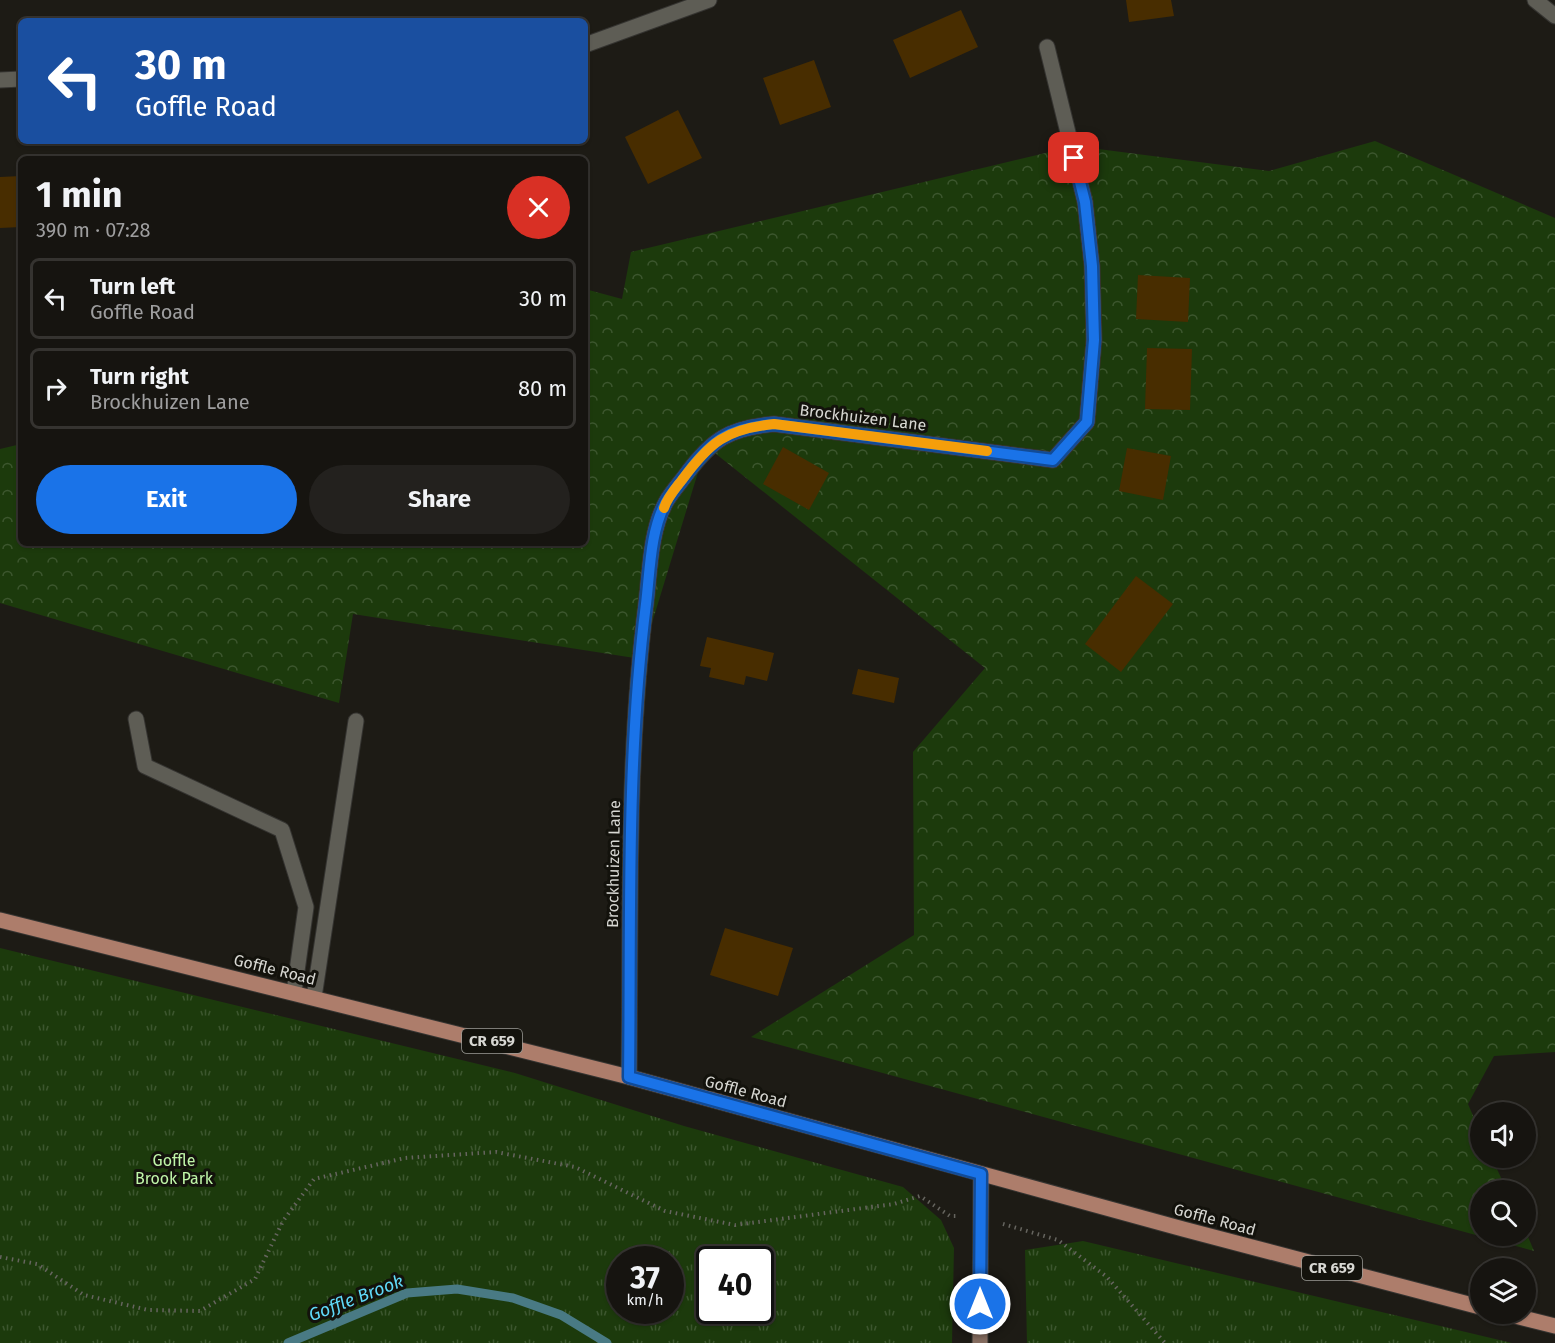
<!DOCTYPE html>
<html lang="en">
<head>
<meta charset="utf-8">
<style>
  body { margin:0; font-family:"Fira Sans",sans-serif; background:#23211e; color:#f1f3f6; height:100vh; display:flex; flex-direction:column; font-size:22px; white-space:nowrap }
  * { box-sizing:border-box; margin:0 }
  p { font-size:20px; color:#9e9e9f }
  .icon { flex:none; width:33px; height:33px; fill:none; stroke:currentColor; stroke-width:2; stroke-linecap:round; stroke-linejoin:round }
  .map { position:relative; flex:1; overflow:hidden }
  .panel { position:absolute; left:18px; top:156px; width:570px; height:390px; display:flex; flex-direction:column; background:#161410; border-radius:9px; box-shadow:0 2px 4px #0004,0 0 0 2px #353330 }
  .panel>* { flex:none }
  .guide { position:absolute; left:18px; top:18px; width:570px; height:126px; border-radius:9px; box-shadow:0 2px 4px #0004,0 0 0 2px #353330; background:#1a4fa0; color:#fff; overflow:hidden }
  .tools { position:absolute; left:1470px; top:1102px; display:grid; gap:12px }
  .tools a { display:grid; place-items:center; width:66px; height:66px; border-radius:50%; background:#161410; box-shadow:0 2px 4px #0004,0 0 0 2px #353330; font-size:30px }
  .speed { position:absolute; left:606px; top:1246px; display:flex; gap:12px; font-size:30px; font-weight:700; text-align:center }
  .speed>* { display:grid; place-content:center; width:78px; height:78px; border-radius:50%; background:#161410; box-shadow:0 2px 4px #0004,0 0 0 2px #353330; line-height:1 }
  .speed small { font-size:15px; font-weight:400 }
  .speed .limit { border:3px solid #111; border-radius:9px; background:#fff; color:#111 }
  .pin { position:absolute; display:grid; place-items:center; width:51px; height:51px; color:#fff; margin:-26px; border-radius:12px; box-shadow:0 3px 9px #0006 }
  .me { position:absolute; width:66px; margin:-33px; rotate:0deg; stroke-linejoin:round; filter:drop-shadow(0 0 4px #0008) }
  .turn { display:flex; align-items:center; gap:21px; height:126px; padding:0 18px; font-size:27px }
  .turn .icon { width:78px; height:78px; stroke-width:2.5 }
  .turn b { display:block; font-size:42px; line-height:51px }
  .round { display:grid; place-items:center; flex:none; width:63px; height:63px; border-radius:32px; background:#23211e }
  .summary { display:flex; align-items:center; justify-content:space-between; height:102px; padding:0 18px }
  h1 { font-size:36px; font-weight:700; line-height:45px }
  .cta { display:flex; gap:12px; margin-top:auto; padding:12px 18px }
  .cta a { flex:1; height:69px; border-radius:36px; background:#1a73e8; color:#fff; font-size:24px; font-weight:700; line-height:69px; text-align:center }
  .cta a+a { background:#23211e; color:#f1f3f6 }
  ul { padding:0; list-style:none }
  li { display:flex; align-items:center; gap:18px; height:81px; margin:0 12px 9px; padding:0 6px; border:3px solid #353330; border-radius:9px }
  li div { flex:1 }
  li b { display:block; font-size:22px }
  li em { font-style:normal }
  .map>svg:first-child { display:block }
</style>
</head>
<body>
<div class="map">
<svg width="1555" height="1343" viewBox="0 0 1555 1343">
  <defs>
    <pattern id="forest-crowns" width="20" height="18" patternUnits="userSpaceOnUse" patternTransform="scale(1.5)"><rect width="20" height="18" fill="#1c3a0c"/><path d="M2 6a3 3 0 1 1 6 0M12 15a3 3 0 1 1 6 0" fill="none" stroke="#3c562e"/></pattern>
    <pattern id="park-tufts" width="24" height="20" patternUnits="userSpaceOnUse" patternTransform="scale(1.5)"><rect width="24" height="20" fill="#1c3a0c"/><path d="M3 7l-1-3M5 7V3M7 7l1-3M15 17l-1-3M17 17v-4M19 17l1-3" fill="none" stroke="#3c562e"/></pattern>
  </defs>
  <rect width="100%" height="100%" fill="#1d1b15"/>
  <polygon fill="url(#forest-crowns)" points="1375,141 1555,218 1555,1052 1494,1056 1468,1104 1480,1132 1480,1158 1492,1158 1507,1191 1480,1191 1480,1236 1526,1236 1526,1232 1534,1251 751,1037 914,935 913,752 985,668 706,446 641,659 353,614 339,703 0,603 0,449 21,444 21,543 585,543 585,289 622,299 631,252 1075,146 1269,171"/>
  <g fill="url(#park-tufts)" fill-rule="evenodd">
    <path d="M0,948L515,1073L684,1126L903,1187L941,1220L954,1248L952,1343H0ZM620,1260H670V1311H620ZM710,1260H760V1311H710Z"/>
    <polygon points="1083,1241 1512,1343 1027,1343 1025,1250"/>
  </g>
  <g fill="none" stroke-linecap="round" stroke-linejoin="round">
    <polyline stroke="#497a84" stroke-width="9" points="288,1343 407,1293 457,1289 513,1298 561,1315 607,1343"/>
  </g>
  <g fill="#482d00">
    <polygon points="1126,0 1171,0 1174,16 1129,22"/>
    <polygon points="961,10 978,47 910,78 893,40"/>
    <polygon points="814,60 831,107 780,125 763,78"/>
    <polygon points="678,110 702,158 648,184 625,137"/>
    <polygon points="21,176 21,227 0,228 0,177"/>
    <polygon points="1138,275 1190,278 1188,322 1136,319"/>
    <polygon points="1147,348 1192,349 1190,410 1145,409"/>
    <polygon points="783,447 829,473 809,510 763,484"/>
    <polygon points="1127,448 1171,456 1163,500 1119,491"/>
    <polygon points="1136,576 1173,604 1121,672 1085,644"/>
    <polygon points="707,637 774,653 767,681 746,676 744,685 709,677 711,668 700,666"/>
    <polygon points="858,669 899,678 894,703 852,694"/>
    <polygon points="725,928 793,948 778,996 710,975"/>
  </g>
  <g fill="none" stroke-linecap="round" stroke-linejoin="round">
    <g stroke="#353431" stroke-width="17">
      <g id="lane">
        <polyline points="136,719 145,766 282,830 306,907 294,992"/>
        <polyline points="314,997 356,721"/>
      </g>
    </g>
    <g stroke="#353431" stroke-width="17">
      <g id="street">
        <polyline points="1535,0 1555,16"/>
        <polyline points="585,45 709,0"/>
        <polyline points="0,80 21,79"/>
        <path d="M629,1077C631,919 626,761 646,604C650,572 650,531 666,502C671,493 679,484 685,476C712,439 729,428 774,424L1053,460L1087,422L1094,340L1092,266L1085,202L1047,47"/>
      </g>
    </g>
    <g stroke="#353431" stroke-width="17">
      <polyline id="secondary" points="980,1343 981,1174"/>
    </g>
    <g stroke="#353431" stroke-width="17">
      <g id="primary">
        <polyline points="0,920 629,1077 1183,1229 1480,1307"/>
        <polyline points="1507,1314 1555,1326"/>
      </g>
    </g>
    <g stroke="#66655f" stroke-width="4" stroke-dasharray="1.5 4.5" stroke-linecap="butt">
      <polyline points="1003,1224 1058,1240 1107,1277 1165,1343"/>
      <polyline points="0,1257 37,1264 84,1295 148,1310 200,1311 255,1279 283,1221 314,1179 405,1158 496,1152 575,1167 665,1211 735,1225 894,1204 920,1196 950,1216 958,1216"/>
    </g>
    <use href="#lane" stroke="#5e5d55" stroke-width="15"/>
    <use href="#street" stroke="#5e5d55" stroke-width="15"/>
    <use href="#secondary" stroke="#866d60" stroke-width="15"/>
    <use href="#primary" stroke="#ad7d6b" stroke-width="15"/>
  </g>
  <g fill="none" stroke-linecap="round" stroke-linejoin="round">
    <g stroke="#114b97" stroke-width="15">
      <path id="route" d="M980,1304L981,1174L629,1077C631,919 626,761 646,604C650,572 650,531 666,502C671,493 679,484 685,476C712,439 729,428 774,424L1053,460L1087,422L1094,340L1092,266L1085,202L1074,158"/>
    </g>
    <use href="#route" stroke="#1a73e8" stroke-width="10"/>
    <path stroke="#f59e0b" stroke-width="10" d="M664,508C667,498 675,489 682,480C710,442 726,429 774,424L987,451"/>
  </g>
  <g text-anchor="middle" stroke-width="6" stroke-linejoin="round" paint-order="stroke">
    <g fill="#13120c" stroke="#9c9c97" stroke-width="1.5">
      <rect x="462" y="1029" width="60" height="24" rx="4.5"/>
      <rect x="1302" y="1256" width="60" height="24" rx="4.5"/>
    </g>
    <g font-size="15" font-weight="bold" fill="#d7d7d2">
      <text x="492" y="1046">CR 659</text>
      <text x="1332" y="1273">CR 659</text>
    </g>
    <g font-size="16" fill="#d7d7d2" stroke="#13120c">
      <text transform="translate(863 417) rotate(7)" y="6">Brockhuizen Lane</text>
      <text transform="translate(613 864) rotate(-89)" y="6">Brockhuizen Lane</text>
      <text transform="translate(275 969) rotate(14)" y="6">Goffle Road</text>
      <text transform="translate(746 1091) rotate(15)" y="6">Goffle Road</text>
      <text transform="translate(1215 1219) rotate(15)" y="6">Goffle Road</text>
    </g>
    <g font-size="16" fill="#c0f6a9" stroke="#13120c">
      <text x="174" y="1166">Goffle<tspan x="174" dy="18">Brook Park</tspan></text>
    </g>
    <g font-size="18" font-style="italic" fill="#5fd9f8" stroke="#13120c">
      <text transform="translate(356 1298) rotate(-21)" y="6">Goffle Brook</text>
    </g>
  </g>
</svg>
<div class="tools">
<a><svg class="icon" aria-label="sound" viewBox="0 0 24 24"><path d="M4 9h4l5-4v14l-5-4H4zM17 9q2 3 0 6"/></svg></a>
<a><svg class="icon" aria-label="search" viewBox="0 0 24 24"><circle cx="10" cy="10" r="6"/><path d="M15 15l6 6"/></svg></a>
<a><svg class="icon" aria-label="layers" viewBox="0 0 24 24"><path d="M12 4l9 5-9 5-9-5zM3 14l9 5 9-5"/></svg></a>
</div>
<div class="speed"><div>37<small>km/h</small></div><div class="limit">40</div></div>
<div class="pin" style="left:1074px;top:158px;background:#d93025"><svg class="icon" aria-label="arrive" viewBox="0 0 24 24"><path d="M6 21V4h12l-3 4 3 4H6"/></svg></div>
<svg class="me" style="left:980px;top:1304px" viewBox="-20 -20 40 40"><circle r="17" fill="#1a73e8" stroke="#fff" stroke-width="3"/><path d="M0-11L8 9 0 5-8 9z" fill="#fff"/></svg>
<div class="guide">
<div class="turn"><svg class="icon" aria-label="left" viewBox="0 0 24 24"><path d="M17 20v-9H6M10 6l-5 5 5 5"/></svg><div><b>30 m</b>Goffle Road</div></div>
</div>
<section class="panel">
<div class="summary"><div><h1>1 min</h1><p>390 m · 07:28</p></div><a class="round" style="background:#d93025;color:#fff"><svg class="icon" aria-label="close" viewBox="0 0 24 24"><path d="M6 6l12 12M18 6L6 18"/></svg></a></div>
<ul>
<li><svg class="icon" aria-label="left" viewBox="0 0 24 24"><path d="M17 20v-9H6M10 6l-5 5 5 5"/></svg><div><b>Turn left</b><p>Goffle Road</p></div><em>30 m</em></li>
<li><svg class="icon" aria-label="right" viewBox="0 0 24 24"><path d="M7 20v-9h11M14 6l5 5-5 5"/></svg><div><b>Turn right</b><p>Brockhuizen Lane</p></div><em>80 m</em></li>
</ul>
<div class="cta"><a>Exit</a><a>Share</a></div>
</section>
</div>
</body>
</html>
